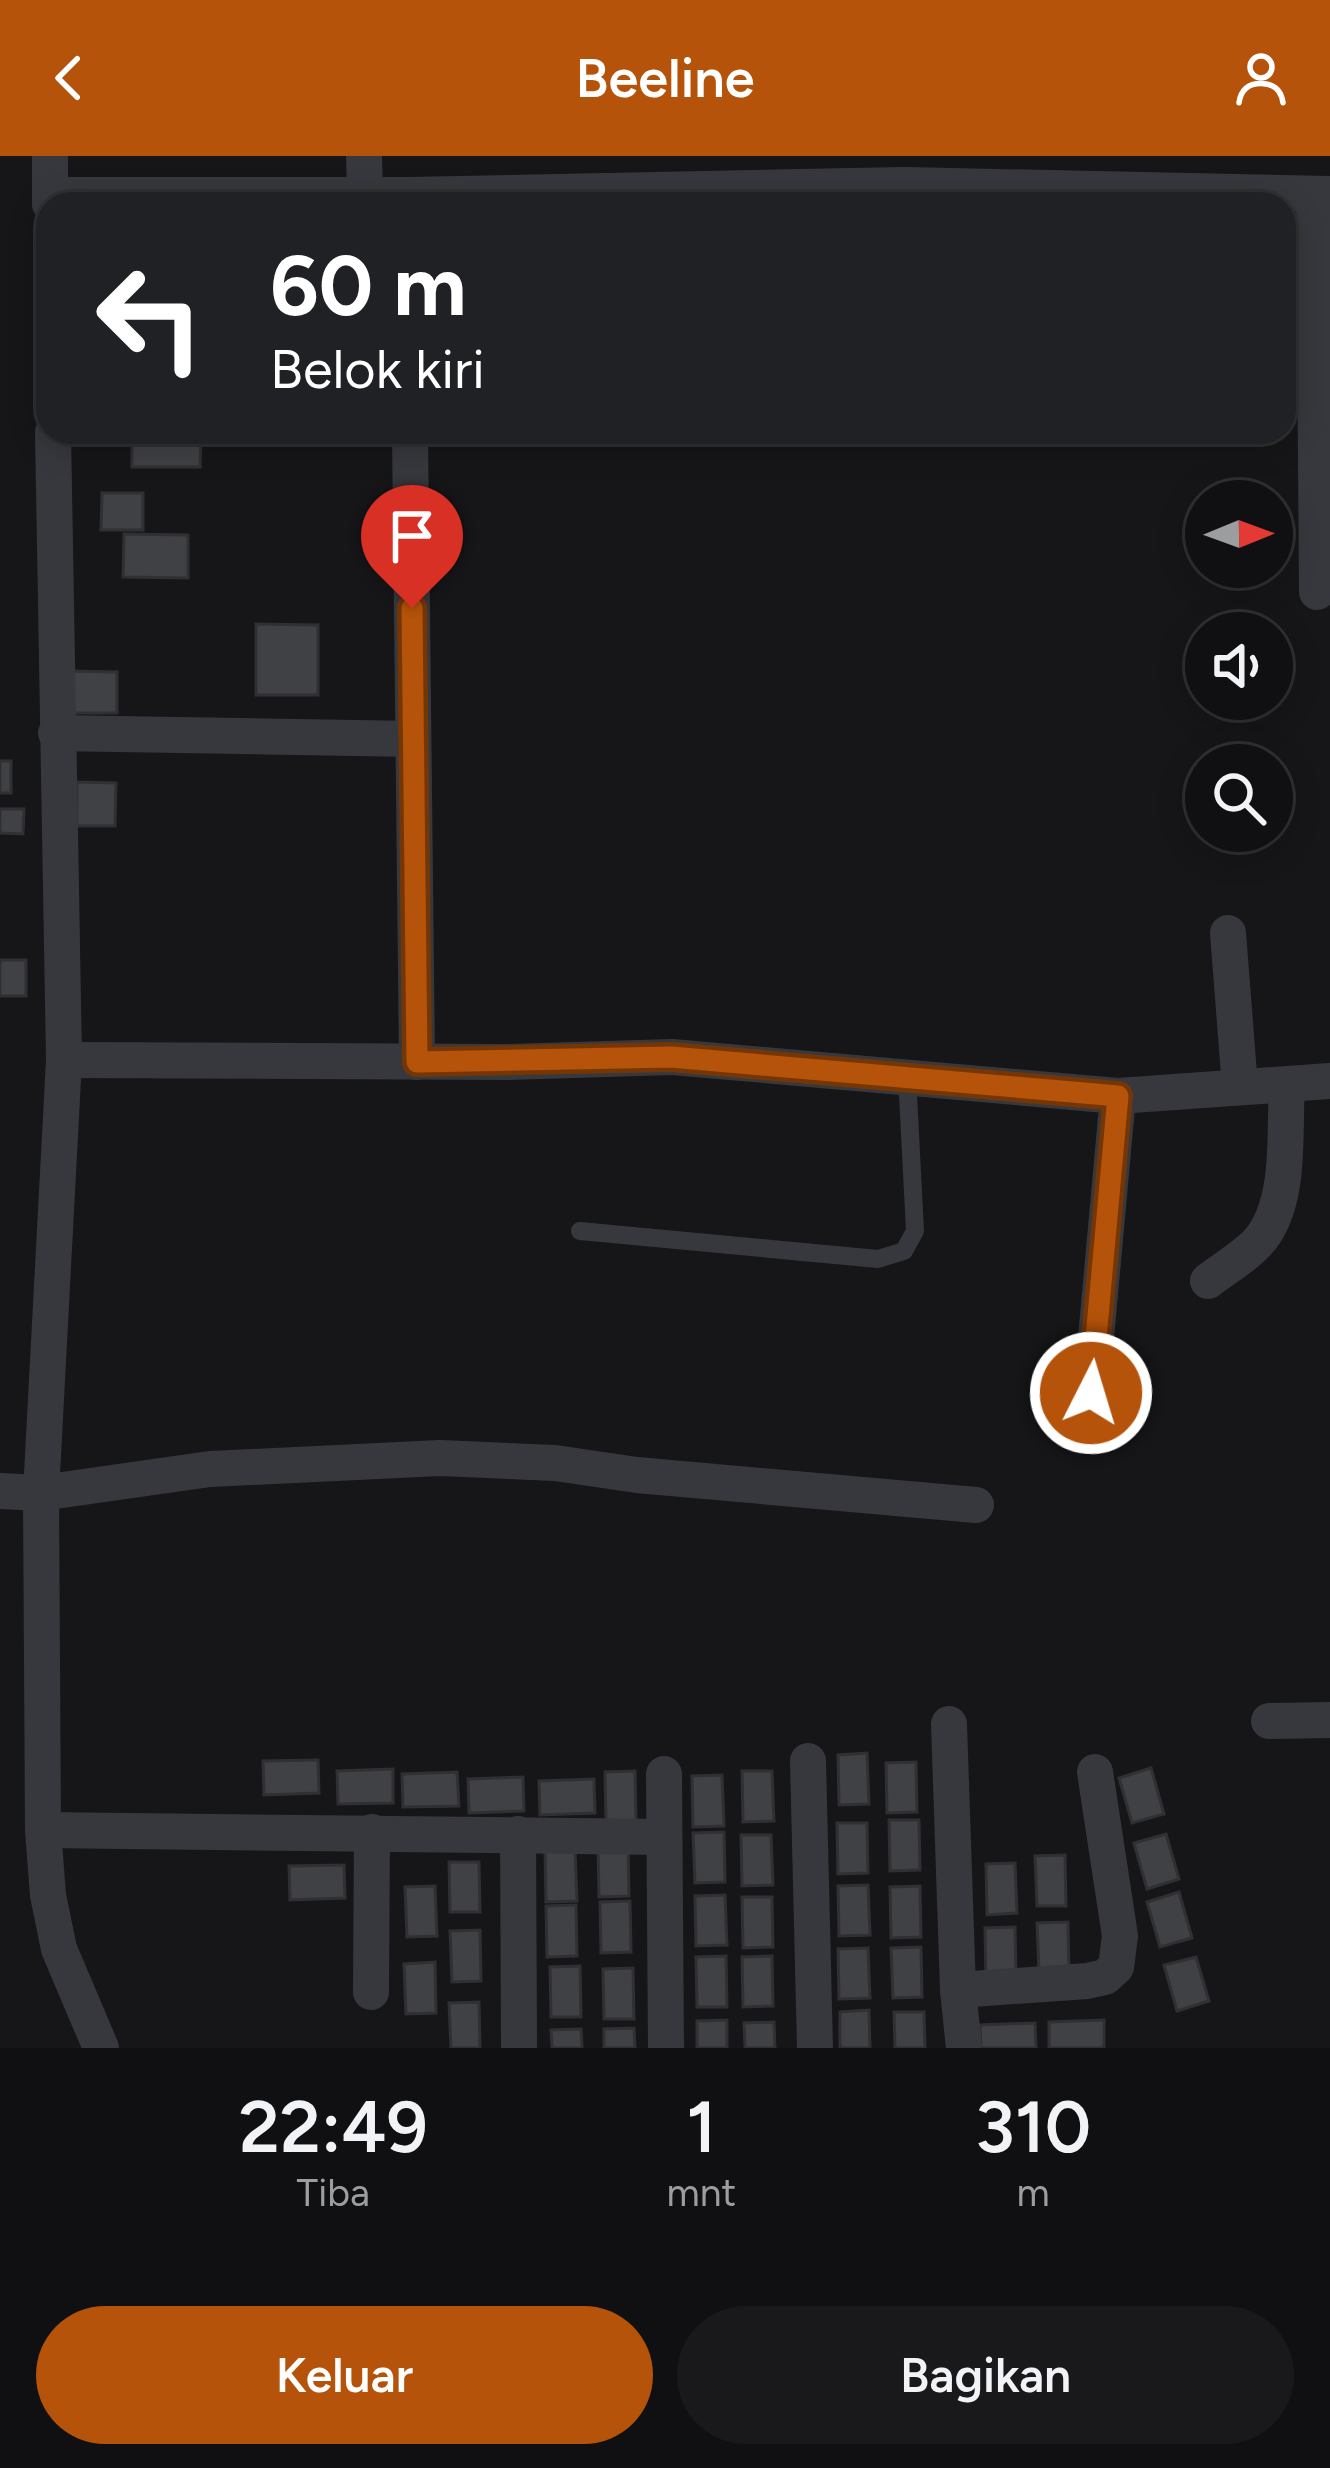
<!DOCTYPE html>
<html lang="id">
<head>
<meta charset="utf-8">
<style>
  body { margin:0; font-family:Figtree,sans-serif; background:#19191b; color:#f1f3f6; height:100vh; display:flex; flex-direction:column; font-size:45px; white-space:nowrap }
  * { box-sizing:border-box; margin:0 }
  p { font-size:39px; color:#9c9d9f }
  .icon { flex:none; width:66px; height:66px; fill:none; stroke:currentColor; stroke-width:2; stroke-linecap:round; stroke-linejoin:round }
  .map { position:relative; height:1892px; overflow:hidden }
  .details { display:flex; flex-direction:column; background:#101012; flex:1 }
  .details>* { flex:none }
  .top-card { position:absolute; left:36px; top:36px; width:1260px; height:252px; border-radius:36px; box-shadow:0 6px 30px #0003,0 0 0 3px #303032; background:#202124; color:#fff; overflow:hidden }
  .needle { width:78px; rotate:89deg }
  .buttons { position:absolute; left:1185px; top:324px; display:grid; gap:24px }
  .buttons a { display:grid; place-items:center; width:108px; height:108px; border-radius:50%; background:#101012; box-shadow:0 6px 30px #0003,0 0 0 3px #303032; font-size:60px }
  .pin { position:absolute; display:grid; place-items:center; width:102px; height:102px; color:#fff; margin:-123px -51px; border-radius:50% 50% 50% 0; rotate:-45deg; box-shadow:0 0 12px #0007 }
  .pin .icon { rotate:45deg }
  .me { position:absolute; width:132px; margin:-66px; rotate:5deg; stroke-linejoin:round; filter:drop-shadow(0 0 9px #0008) }
  .turn { display:flex; align-items:center; gap:42px; height:252px; padding:0 36px; font-size:54px }
  .turn .icon { width:156px; height:156px; stroke-width:2.5 }
  .turn b { display:block; font-size:84px; line-height:102px }
  .eta { display:flex; justify-content:space-evenly; align-items:center; height:204px; text-align:center }
  .eta b { font-size:72px; font-weight:600; line-height:84px }
  .button { display:flex; gap:24px; margin-top:auto; padding:24px 36px }
  .button a { flex:1; height:138px; border-radius:72px; background:#b45309; color:#fff; font-size:48px; font-weight:600; line-height:138px; text-align:center }
  .button a+a { background:#19191b; color:#f1f3f6 }
  header { display:flex; justify-content:space-between; align-items:center; height:156px; padding:0 36px; background:#b45309; color:#fff; font-size:54px; font-weight:600 }
  .map>svg:first-child { display:block }
</style>
</head>
<body>
<header><svg class="icon" aria-label="back" viewBox="0 0 24 24"><path d="M15 5l-7 7 7 7"/></svg>Beeline<svg class="icon" aria-label="person" viewBox="0 0 24 24"><circle cx="12" cy="8" r="4"/><path d="M4 21q1-7 8-7t8 7"/></svg></header>
<div class="map">
<svg width="1330" height="1892" viewBox="0 0 1330 1892">
  <rect width="100%" height="100%" fill="#161618"/>
  <g fill="#404145" stroke="#303034" stroke-width="3">
    <polygon points="132,276 201,276 200,311 132,311"/>
    <rect x="318" y="276" width="65" height="11"/>
    <polygon points="102,337 143,337 143,374 101,374"/>
    <polygon points="124,378 188,379 188,422 123,421"/>
    <polygon points="256,468 318,469 318,539 256,539"/>
    <polygon points="71,515 117,516 117,557 71,557"/>
    <rect x="0" y="605" width="11" height="32"/>
    <polygon points="77,626 116,627 115,670 77,670"/>
    <polygon points="0,653 24,653 23,678 0,677"/>
    <rect x="0" y="804" width="26" height="36"/>
    <polygon points="867,1597 869,1648 839,1649 838,1599"/>
    <polygon points="318,1604 319,1637 264,1639 263,1605"/>
    <polygon points="916,1606 917,1656 887,1657 886,1607"/>
    <polygon points="1151,1612 1164,1658 1132,1667 1119,1622"/>
    <polygon points="393,1613 393,1647 338,1648 337,1615"/>
    <polygon points="635,1615 636,1665 606,1666 605,1616"/>
    <polygon points="742,1615 772,1615 774,1665 743,1666"/>
    <polygon points="457,1616 459,1650 403,1651 402,1618"/>
    <polygon points="722,1619 724,1670 693,1671 692,1620"/>
    <polygon points="523,1621 524,1655 469,1657 468,1623"/>
    <polygon points="594,1623 595,1657 540,1659 539,1625"/>
    <polygon points="889,1664 919,1664 920,1714 890,1715"/>
    <polygon points="837,1667 867,1667 868,1717 838,1718"/>
    <polygon points="724,1676 725,1726 695,1727 693,1677"/>
    <polygon points="1166,1678 1179,1723 1147,1733 1134,1687"/>
    <polygon points="741,1679 771,1679 773,1729 742,1730"/>
    <polygon points="628,1690 629,1740 599,1741 598,1691"/>
    <polygon points="545,1695 575,1695 577,1745 546,1746"/>
    <polygon points="1065,1699 1066,1750 1037,1750 1035,1700"/>
    <polygon points="449,1706 479,1706 480,1756 450,1756"/>
    <polygon points="1015,1707 1017,1757 987,1759 986,1708"/>
    <polygon points="344,1709 345,1742 290,1744 289,1710"/>
    <polygon points="868,1729 870,1779 839,1780 838,1730"/>
    <polygon points="435,1730 437,1780 407,1781 405,1731"/>
    <polygon points="920,1730 921,1781 891,1782 890,1731"/>
    <polygon points="1179,1736 1192,1782 1160,1791 1147,1746"/>
    <polygon points="725,1739 727,1789 696,1790 695,1740"/>
    <polygon points="742,1741 772,1741 773,1791 743,1792"/>
    <polygon points="630,1745 631,1796 601,1797 600,1746"/>
    <polygon points="576,1749 577,1800 547,1801 546,1750"/>
    <polygon points="1068,1766 1069,1816 1039,1817 1037,1767"/>
    <polygon points="1015,1771 1016,1821 986,1823 985,1772"/>
    <polygon points="480,1774 481,1825 452,1826 450,1775"/>
    <polygon points="921,1791 922,1841 893,1842 891,1792"/>
    <polygon points="868,1792 870,1842 839,1843 838,1793"/>
    <polygon points="726,1800 727,1851 697,1851 696,1801"/>
    <polygon points="772,1800 773,1850 743,1851 742,1801"/>
    <polygon points="1196,1801 1209,1845 1177,1855 1164,1809"/>
    <polygon points="435,1806 436,1857 406,1858 404,1808"/>
    <polygon points="580,1810 581,1861 551,1861 550,1811"/>
    <polygon points="633,1812 634,1863 604,1863 603,1813"/>
    <polygon points="479,1846 480,1892 451,1892 449,1847"/>
    <polygon points="869,1854 870,1892 840,1892 840,1856"/>
    <polygon points="894,1856 924,1856 925,1892 895,1892"/>
    <polygon points="727,1864 727,1892 697,1892 697,1865"/>
    <polygon points="1104,1864 1104,1892 1049,1892 1049,1866"/>
    <polygon points="774,1866 775,1892 745,1892 744,1867"/>
    <polygon points="1035,1867 1036,1892 981,1892 980,1869"/>
    <polygon points="634,1872 635,1892 604,1892 604,1873"/>
    <polygon points="581,1873 582,1892 552,1892 551,1874"/>
  </g>
  <g fill="none" stroke-linecap="round" stroke-linejoin="round">
    <polyline stroke="#37383d" stroke-width="18" points="580,1075 878,1103 904,1095 915,1075 907,919"/>
    <g stroke="#37383d" stroke-width="36">
      <polyline points="364,0 365,38"/>
      <polyline points="1314,38 1317,436"/>
      <polyline points="50,39 408,39 905,29 1330,38"/>
      <polyline points="50,48 50,0"/>
      <polyline points="53,276 64,904 41,1337 43,1674 48,1739 59,1793 101,1892"/>
      <polyline points="410,276 417,906"/>
      <polyline points="56,577 413,583"/>
      <polyline points="1228,777 1240,931"/>
      <polyline points="64,904 507,906 672,901 1118,940 1330,925"/>
      <path d="M1208,1125C1226,1111 1253,1096 1265,1077C1291,1037 1284,974 1287,929"/>
      <polyline points="1091,1237 1118,940"/>
      <polyline points="0,1335 41,1337 210,1313 440,1302 555,1307 637,1319 976,1349"/>
      <polyline points="1269,1565 1330,1564"/>
      <polyline points="949,1568 958,1834 964,1892"/>
      <polyline points="808,1605 815,1892"/>
      <polyline points="664,1618 666,1892"/>
      <polyline points="43,1674 664,1681"/>
      <polyline points="518,1678 519,1892"/>
      <polyline points="958,1834 1087,1825 1105,1821 1116,1811 1120,1780 1095,1616"/>
      <polyline points="371,1836 372,1676"/>
    </g>
  </g>
  <g fill="none" stroke-linecap="round" stroke-linejoin="round">
    <g stroke="#753606" stroke-width="30">
      <polyline id="route" points="412,452 417,906 671,901 1118,940 1091,1237"/>
    </g>
    <use href="#route" stroke="#b45309" stroke-width="21"/>
  </g>
</svg>
<div class="buttons">
<a><svg class="needle" viewBox="-14 -14 28 28"><path d="M0-13l5 13h-10z" fill="#e53935"/><path d="M0 13l5-13h-10z" fill="#9c9d9f"/></svg></a>
<a><svg class="icon" aria-label="sound" viewBox="0 0 24 24"><path d="M4 9h4l5-4v14l-5-4H4zM17 9q2 3 0 6"/></svg></a>
<a><svg class="icon" aria-label="search" viewBox="0 0 24 24"><circle cx="10" cy="10" r="6"/><path d="M15 15l6 6"/></svg></a>
</div>
<div class="pin" style="left:412px;top:452px;background:#d93025"><svg class="icon" aria-label="arrive" viewBox="0 0 24 24"><path d="M6 21V4h12l-3 4 3 4H6"/></svg></div>
<svg class="me" style="left:1091px;top:1237px" viewBox="-20 -20 40 40"><circle r="17" fill="#b45309" stroke="#fff" stroke-width="3"/><path d="M0-11L8 9 0 5-8 9z" fill="#fff"/></svg>
<div class="top-card">
<div class="turn"><svg class="icon" aria-label="left" viewBox="0 0 24 24"><path d="M17 20v-9H6M10 6l-5 5 5 5"/></svg><div><b>60 m</b>Belok kiri</div></div>
</div>
</div>
<section class="details">
<div class="eta">
<div><b>22:49</b><p>Tiba</p></div>
<div><b>1</b><p>mnt</p></div>
<div><b>310</b><p>m</p></div>
</div>
<div class="button"><a>Keluar</a><a>Bagikan</a></div>
</section>
</body>
</html>
